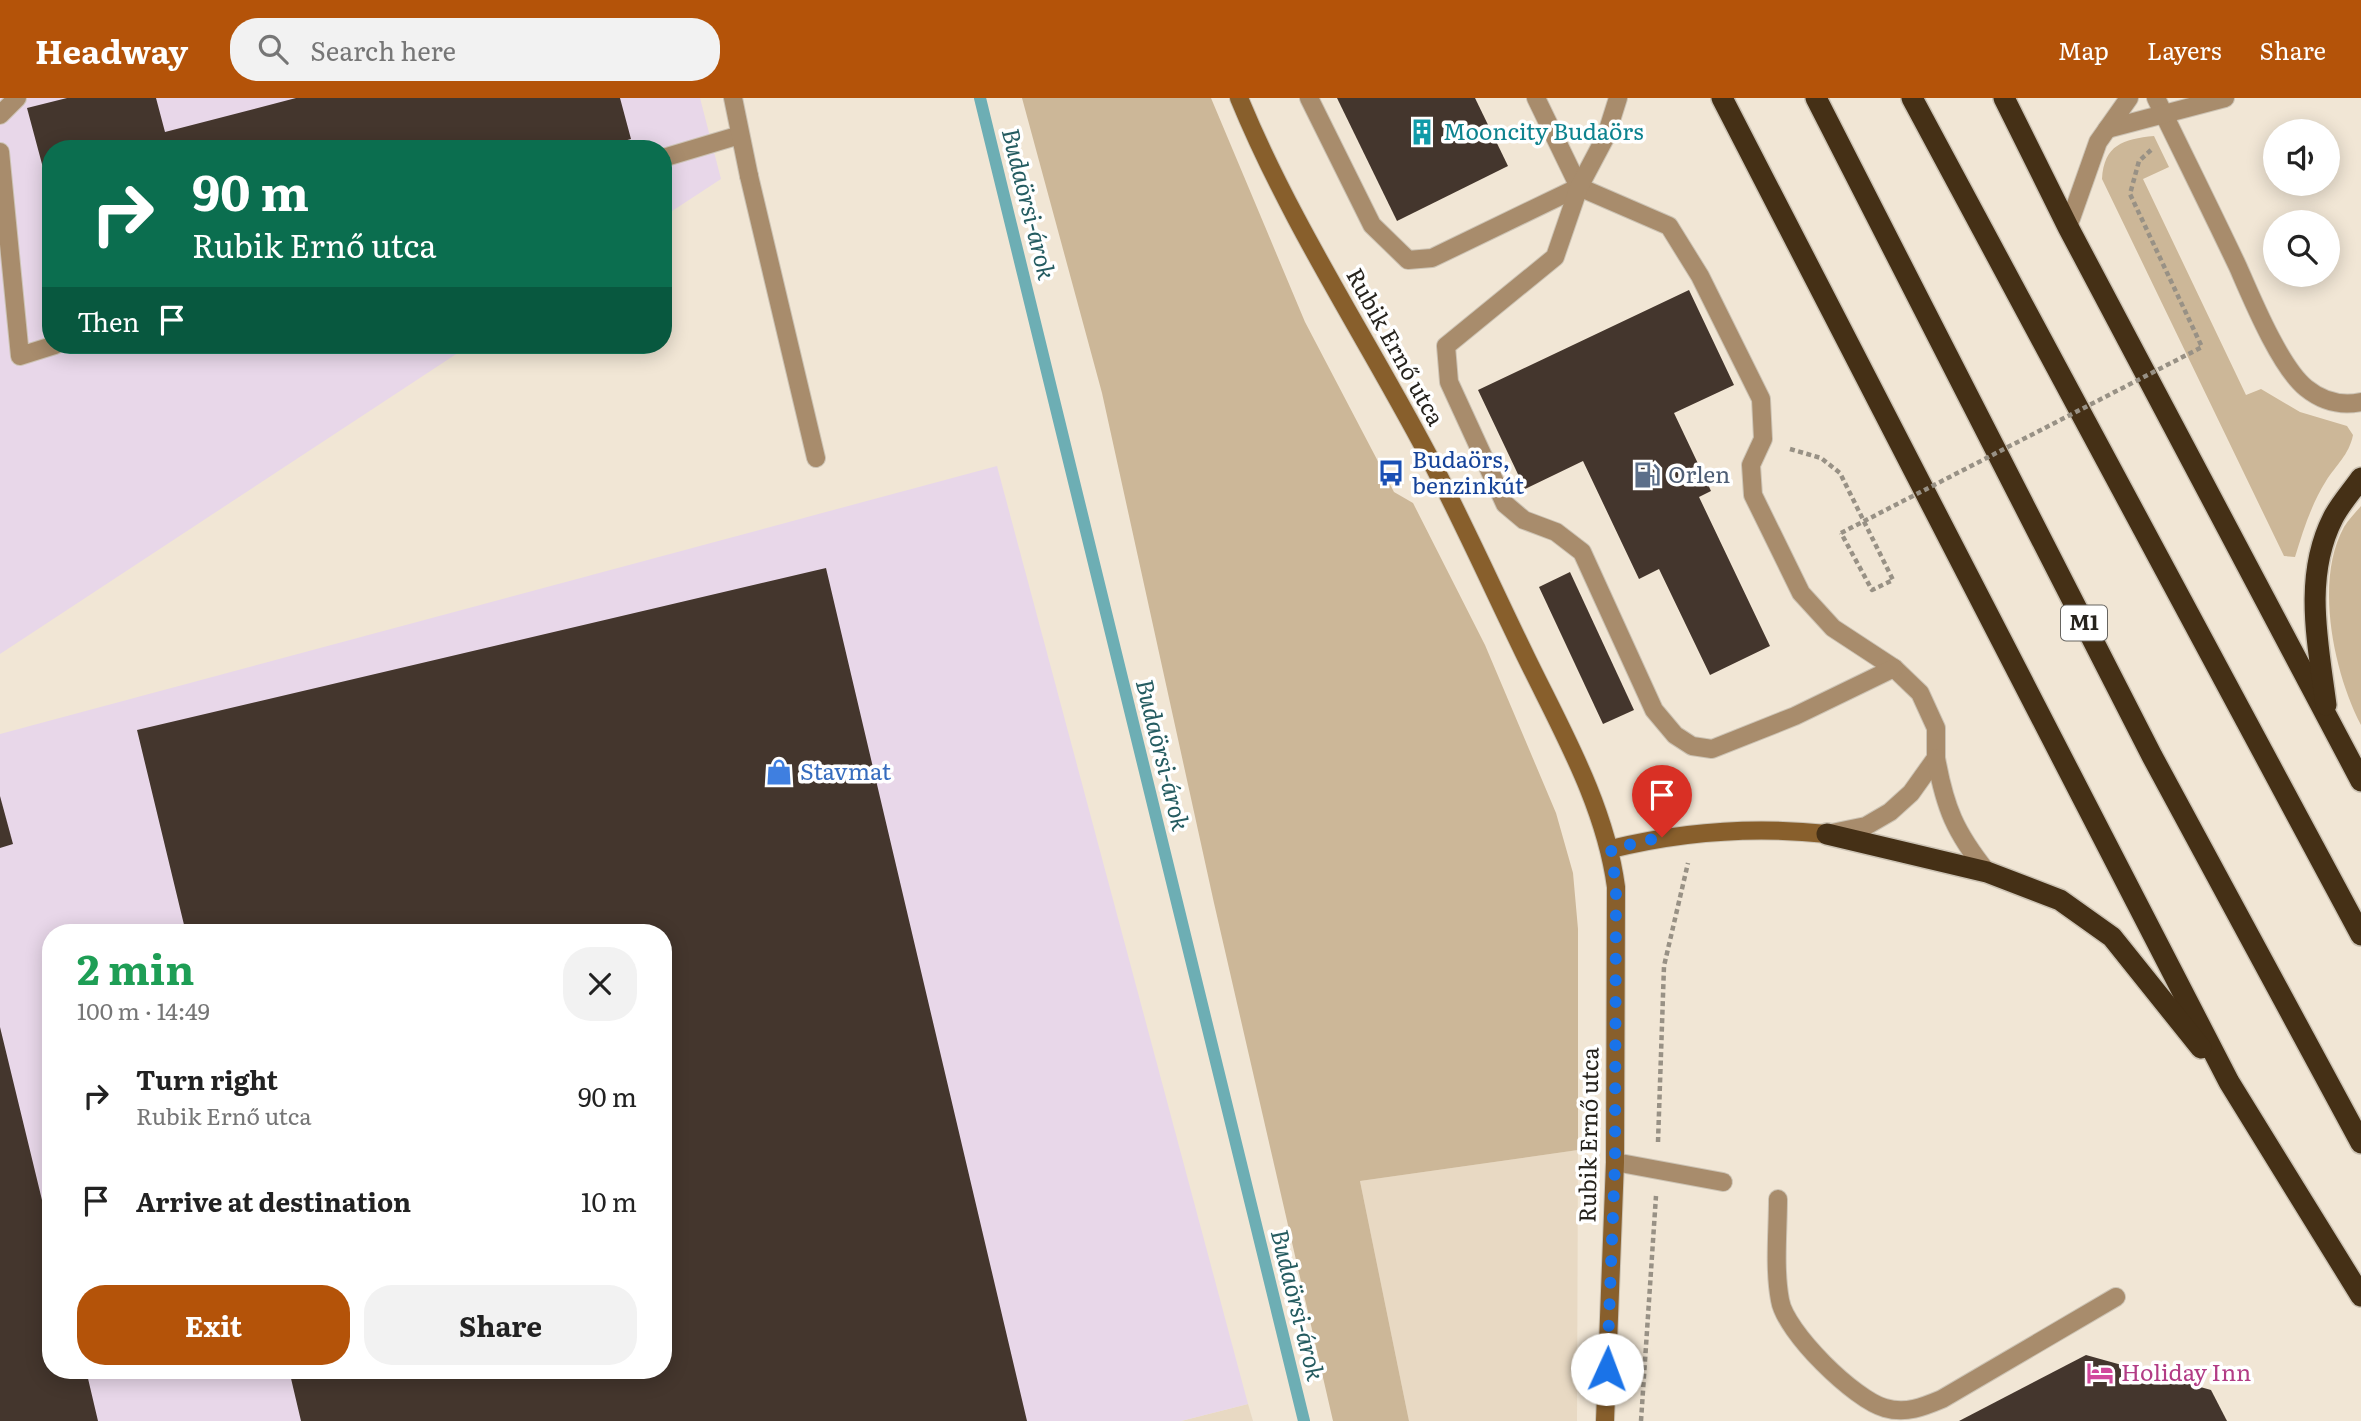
<!DOCTYPE html>
<html lang="en">
<head>
<meta charset="utf-8">
<style>
  body { margin:0; font-family:Literata,serif; background:#f2f2f2; color:#222; height:100vh; display:flex; flex-direction:column; font-size:26px; white-space:nowrap }
  * { box-sizing:border-box; margin:0 }
  p { font-size:23px; color:#767676 }
  .icon { flex:none; width:38px; height:38px; fill:none; stroke:currentColor; stroke-width:2; stroke-linecap:round; stroke-linejoin:round }
  .map { position:relative; flex:1; overflow:hidden }
  .panel { position:absolute; left:42px; top:826px; width:630px; height:455px; display:flex; flex-direction:column; background:#fff; border-radius:28px; box-shadow:0 4px 18px #0003 }
  .panel>* { flex:none }
  .top-card { position:absolute; left:42px; top:42px; width:630px; height:214px; border-radius:28px; box-shadow:0 4px 18px #0003; background:#0b6e4f; color:#fff; overflow:hidden }
  .controls { position:absolute; left:2263px; top:21px; display:grid; gap:14px }
  .controls a { display:grid; place-items:center; width:77px; height:77px; border-radius:50%; background:#fff; box-shadow:0 4px 18px #0003; font-size:35px }
  .pin { position:absolute; display:grid; place-items:center; width:60px; height:60px; color:#fff; margin:-72px -30px; border-radius:50% 50% 50% 0; rotate:-45deg; box-shadow:0 0 7px #0007 }
  .pin .icon { rotate:45deg }
  .me { position:absolute; width:77px; margin:-38px; rotate:2deg; stroke-linejoin:round; filter:drop-shadow(0 0 5px #0008) }
  .turn { display:flex; align-items:center; gap:24px; height:147px; padding:0 35px; font-size:32px }
  .turn .icon { width:91px; height:91px; stroke-width:2.5 }
  .turn b { display:block; font-size:49px; line-height:60px }
  .then { display:flex; align-items:center; height:66px; padding:0 35px; background:#0003; gap:14px; font-size:26px }
  .round { display:grid; place-items:center; flex:none; width:74px; height:74px; border-radius:28px; background:#f2f2f2 }
  .headline { display:flex; align-items:center; justify-content:space-between; height:119px; padding:0 35px }
  h1 { font-size:42px; font-weight:700; line-height:52px; color:#1e9e55 }
  .button { display:flex; gap:14px; margin-top:auto; padding:14px 35px }
  .button a { flex:1; height:80px; border-radius:28px; background:#b45309; color:#fff; font-size:28px; font-weight:700; line-height:80px; text-align:center }
  .button a+a { background:#f2f2f2; color:#222 }
  ul { padding:0; list-style:none }
  li { display:flex; align-items:center; gap:21px; height:105px; padding:0 35px }
  li div { flex:1 }
  li b { display:block; font-size:26px }
  li em { font-style:normal }
  header { display:flex; align-items:center; gap:42px; box-sizing:border-box; height:98px; padding:0 35px; background:#b45309; color:#fff }
  header strong { font-size:33px }
  nav { display:flex; gap:38px; margin-inline-start:auto; font-size:24px }
  .search { width:490px; height:63px; background:#f2f2f2; display:flex; align-items:center; gap:18px; box-sizing:border-box; padding:0 24px; border-radius:28px; color:#767676; font-size:26px }
  .map>svg:first-child { display:block }
</style>
</head>
<body>
<header>
<strong>Headway</strong>
<div class="search"><svg class="icon" aria-label="search" viewBox="0 0 24 24"><circle cx="10" cy="10" r="6"/><path d="M15 15l6 6"/></svg>Search here</div>
<nav><a>Map</a><a>Layers</a><a>Share</a></nav>
</header>
<div class="map">
<svg width="2361" height="1323" viewBox="0 0 2361 1323">
  <rect width="100%" height="100%" fill="#f1e6d5"/>
  <g fill="#e8d9c3">
    <polygon points="1578,1052 1577,1323 1409,1323 1360,1083"/>
    <polygon points="1248,1306 1253,1323 1181,1323"/>
  </g>
  <g fill="#e8d7e9" fill-rule="evenodd">
    <polygon points="0,0 700,0 721,81 663,119 663,51 51,51 51,247 470,247 0,556"/>
    <path d="M997,368L1248,1306L1181,1323H0V636ZM51,835H663V1272H51Z"/>
  </g>
  <g fill="#ccb798">
    <polygon points="1022,0 1211,0 1305,224 1394,394 1413,405 1485,547 1556,715 1573,775 1578,831 1578,1052 1360,1083 1409,1323 1333,1323 1214,805 1102,295"/>
    <path d="M2154,38L2169,69L2143,81L2246,297L2261,291L2300,314L2347,328L2353,337C2349,357 2336,367 2326,383C2311,407 2303,433 2295,459L2284,458L2102,81C2104,47 2123,41 2154,38Z"/>
    <path d="M2361,408V627C2334,575 2314,483 2344,429C2349,421 2356,414 2361,408Z"/>
  </g>
  <g fill="none" stroke-linecap="round" stroke-linejoin="round">
    <polyline stroke="#6daeb4" stroke-width="12" points="980,0 1304,1323"/>
  </g>
  <g fill="#44362d">
    <polygon points="67,0 156,0 165,34 296,0 620,0 631,41 595,51 51,51 50,96 27,10"/>
    <polygon points="1337,0 1475,0 1508,68 1397,123"/>
    <polygon points="1689,192 1734,287 1674,315 1711,393 1699,399 1770,548 1710,577 1659,471 1639,481 1583,363 1525,391 1478,292"/>
    <polygon points="826,470 1027,1323 301,1323 289,1272 663,1272 663,835 186,835 137,632"/>
    <polygon points="1570,474 1634,612 1603,626 1539,489"/>
    <polygon points="0,698 13,746 0,750"/>
    <polygon points="0,929 42,1102 51,1100 51,1272 86,1272 98,1323 0,1323"/>
    <polygon points="2086,1257 2211,1292 2227,1323 1959,1323"/>
  </g>
  <g fill="none" stroke-linecap="round" stroke-linejoin="round">
    <g stroke="#ccc3b4" stroke-width="20">
      <g id="lane">
        <polyline points="1309,0 1372,127 1408,162 1432,160 1579,89"/>
        <polyline points="1536,0 1579,89 1669,128 1700,178 1761,301 1763,341 1751,367 1753,397 1801,495 1833,530 1894,570 1920,595 1936,630 1936,660 1911,695 1890,714 1866,728 1827,736"/>
        <polyline points="1618,0 1606,38 1579,89 1555,159 1446,248 1449,284 1505,406 1524,422 1556,434 1582,454 1654,612 1675,637 1692,648 1712,651 1795,618 1894,570"/>
        <path d="M2156,0C2183,56 2211,112 2238,169C2252,201 2280,269 2306,290C2322,303 2341,308 2361,304"/>
        <polyline points="0,17 17,0"/>
        <polyline points="2107,31 2225,0"/>
        <polyline points="0,54 20,258 55,247"/>
        <polyline points="663,60 740,37"/>
        <polyline points="749,78 816,360"/>
        <polyline points="2068,129 2098,44 2129,0"/>
        <path d="M1936,660C1945,710 1955,734 1987,774"/>
        <polyline points="1615,1064 1723,1084"/>
        <path d="M1778,1101C1778,1133 1774,1170 1780,1202C1785,1234 1855,1302 1885,1310C1906,1316 1923,1309 1942,1301L2116,1199"/>
      </g>
    </g>
    <g stroke="#ccc3b4" stroke-width="20">
      <polyline id="street" points="733,0 749,78"/>
    </g>
    <g stroke="#ccc3b4" stroke-width="20">
      <g id="secondary">
        <path d="M1239,0C1290,124 1364,236 1427,355C1462,422 1493,491 1526,559C1562,633 1605,707 1616,789L1615,1064L1605,1323"/>
        <path d="M1611,751C1684,733 1753,728 1827,736"/>
      </g>
    </g>
    <g stroke="#ccc3b4" stroke-width="24">
      <g id="highway">
        <polyline points="1722,0 2229,984 2361,1198"/>
        <polyline points="1816,0 2152,658 2361,1045"/>
        <polyline points="1912,0 2361,837"/>
        <polyline points="2004,0 2068,129 2361,683"/>
        <path d="M2326,607C2318,545 2303,479 2333,420C2340,406 2352,393 2361,380"/>
        <polyline points="1827,736 1987,774 2060,802 2112,839 2201,950"/>
      </g>
    </g>
    <g stroke="#989185" stroke-width="4.5" stroke-dasharray="5 3.5" stroke-linecap="butt">
      <polyline points="2151,52 2139,63 2130,96 2202,249"/>
      <polyline points="1790,351 1821,360 1840,375 1893,482 1872,492 1841,435"/>
      <polyline points="1658,1044 1664,868 1688,765"/>
      <polyline points="1641,1323 1656,1098"/>
    </g>
    <use href="#lane" stroke="#a88c6c" stroke-width="18"/>
    <use href="#street" stroke="#a88c6c" stroke-width="18"/>
    <use href="#secondary" stroke="#885f2c" stroke-width="18"/>
    <use href="#highway" stroke="#453016" stroke-width="21"/>
    <polyline stroke="#989185" stroke-width="4.5" stroke-dasharray="5 3.5" stroke-linecap="butt" points="1841,435 2202,249"/>
  </g>
  <g fill="none" stroke-linecap="round" stroke-linejoin="round">
    <polyline stroke="#1a73e8" stroke-width="12" stroke-dasharray="0 21.6" points="1607,1271 1615,1065 1616,789 1611,751 1662,739"/>
  </g>
  <defs>
    <g id="building-bare" transform="scale(2.1)"><path d="M-4-6H4V6H1V3H-1V6H-4ZM-2.5-4.3h1.7v1.8h-1.7ZM.8-4.3h1.7v1.8H.8ZM-2.5-1h1.7V.8h-1.7ZM.8-1h1.7V.8H.8Z" fill="#0f9aa8" stroke="#fff" stroke-width="2.5" paint-order="stroke"/></g>
    <g id="bus-bare" transform="scale(2.1)"><path d="M-5-6H5V4H4V6H2V4H-2V6H-4V4H-5ZM-3.5-4V0h7V-4ZM-3.5 1.2v1.5H-2V1.2ZM2 1.2v1.5H3.5V1.2Z" fill="#1a4fb4" stroke="#fff" stroke-width="2.5" paint-order="stroke"/></g>
    <g id="fuel-bare" transform="scale(2.1)"><path d="M-5.5-6h7V0h2V4h1.3V-2.5L3-4.5l.8-.8L6-3V5H2.5V1h-1V6h-7ZM-4.2-4.7v3.2H.2V-4.7Z" fill="#5c6f8a" stroke="#fff" stroke-width="2.5" paint-order="stroke"/></g>
    <g id="shop-bare" transform="scale(2.1)"><path d="M-5-2.5h2.3a2.7 3.5 0 0 1 5.4 0H5L5.5 6h-11ZM-1.5-2.5h3a1.5 2.3 0 0 0-3 0Z" fill="#3f7fe0" stroke="#fff" stroke-width="2.5" paint-order="stroke"/></g>
    <g id="hotel-bare" transform="scale(2.1)"><path d="M-6-4.5h1.5V1H6V5H4.5V3h-9V5H-6ZM-4 0a1.8 1.8 0 1 1 3.6 0ZM.5 0V-2.5h3Q6-2.5 6 0Z" fill="#d1479c" stroke="#fff" stroke-width="2.5" paint-order="stroke"/></g>
  </defs>
  <g fill-rule="evenodd">
    <use href="#building-bare" x="1422" y="34"/>
    <use href="#bus-bare" x="1391" y="375"/>
    <use href="#fuel-bare" x="1647" y="377"/>
    <use href="#shop-bare" x="779" y="674"/>
    <use href="#hotel-bare" x="2100" y="1275"/>
  </g>
  <g text-anchor="middle" stroke-width="7" stroke-linejoin="round" paint-order="stroke">
    <rect fill="#fff" stroke="#676561" stroke-width="2" x="2061" y="507.5" width="46" height="35" rx="5"/>
    <g font-size="21" font-weight="bold" fill="#26231d">
      <text x="2084" y="532">M1</text>
    </g>
    <g font-size="23" fill="#0d838f" stroke="#fff" text-anchor="start">
      <text x="1443" y="42">Mooncity Budaörs</text>
    </g>
    <g font-size="23" fill="#26231d" stroke="#fff">
      <text transform="translate(1395 249) rotate(61)" y="8">Rubik Ernő utca</text>
      <text transform="translate(1589 1037) rotate(-89)" y="8">Rubik Ernő utca</text>
    </g>
    <g font-size="23" fill="#164399" stroke="#fff" text-anchor="start">
      <text x="1412" y="370">Budaörs,<tspan x="1412" dy="26">benzinkút</tspan></text>
    </g>
    <g font-size="23" fill="#4e5e75" stroke="#fff" text-anchor="start">
      <text x="1668" y="385">Orlen</text>
    </g>
    <g font-size="23" fill="#366cbe" stroke="#fff" text-anchor="start">
      <text x="800" y="682">Stavmat</text>
    </g>
    <g font-size="23" fill="#b23c85" stroke="#fff" text-anchor="start">
      <text x="2121" y="1283">Holiday Inn</text>
    </g>
    <g font-size="24" font-style="italic" fill="#255c61" stroke="#fff">
      <text transform="translate(1028 106) rotate(76)" y="8">Budaörsi-árok</text>
      <text transform="translate(1162 657) rotate(76)" y="8">Budaörsi-árok</text>
      <text transform="translate(1297 1207) rotate(76)" y="8">Budaörsi-árok</text>
    </g>
  </g>
</svg>
<div class="controls">
<a><svg class="icon" aria-label="sound" viewBox="0 0 24 24"><path d="M4 9h4l5-4v14l-5-4H4zM17 9q2 3 0 6"/></svg></a>
<a><svg class="icon" aria-label="search" viewBox="0 0 24 24"><circle cx="10" cy="10" r="6"/><path d="M15 15l6 6"/></svg></a>
</div>
<div class="pin" style="left:1662px;top:739px;background:#d93025"><svg class="icon" aria-label="arrive" viewBox="0 0 24 24"><path d="M6 21V4h12l-3 4 3 4H6"/></svg></div>
<svg class="me" style="left:1607px;top:1271px" viewBox="-20 -20 40 40"><circle r="19" fill="#fff"/><path d="M0-13L10 11 0 6-10 11z" fill="#1a73e8"/></svg>
<div class="top-card">
<div class="turn"><svg class="icon" aria-label="right" viewBox="0 0 24 24"><path d="M7 20v-9h11M14 6l5 5-5 5"/></svg><div><b>90 m</b>Rubik Ernő utca</div></div>
<div class="then">Then<svg class="icon" aria-label="arrive" viewBox="0 0 24 24"><path d="M6 21V4h12l-3 4 3 4H6"/></svg></div>
</div>
<section class="panel">
<div class="headline"><div><h1>2 min</h1><p>100 m · 14:49</p></div><a class="round"><svg class="icon" aria-label="close" viewBox="0 0 24 24"><path d="M6 6l12 12M18 6L6 18"/></svg></a></div>
<ul>
<li><svg class="icon" aria-label="right" viewBox="0 0 24 24"><path d="M7 20v-9h11M14 6l5 5-5 5"/></svg><div><b>Turn right</b><p>Rubik Ernő utca</p></div><em>90 m</em></li>
<li><svg class="icon" aria-label="arrive" viewBox="0 0 24 24"><path d="M6 21V4h12l-3 4 3 4H6"/></svg><div><b>Arrive at destination</b></div><em>10 m</em></li>
</ul>
<div class="button"><a>Exit</a><a>Share</a></div>
</section>
</div>
</body>
</html>
